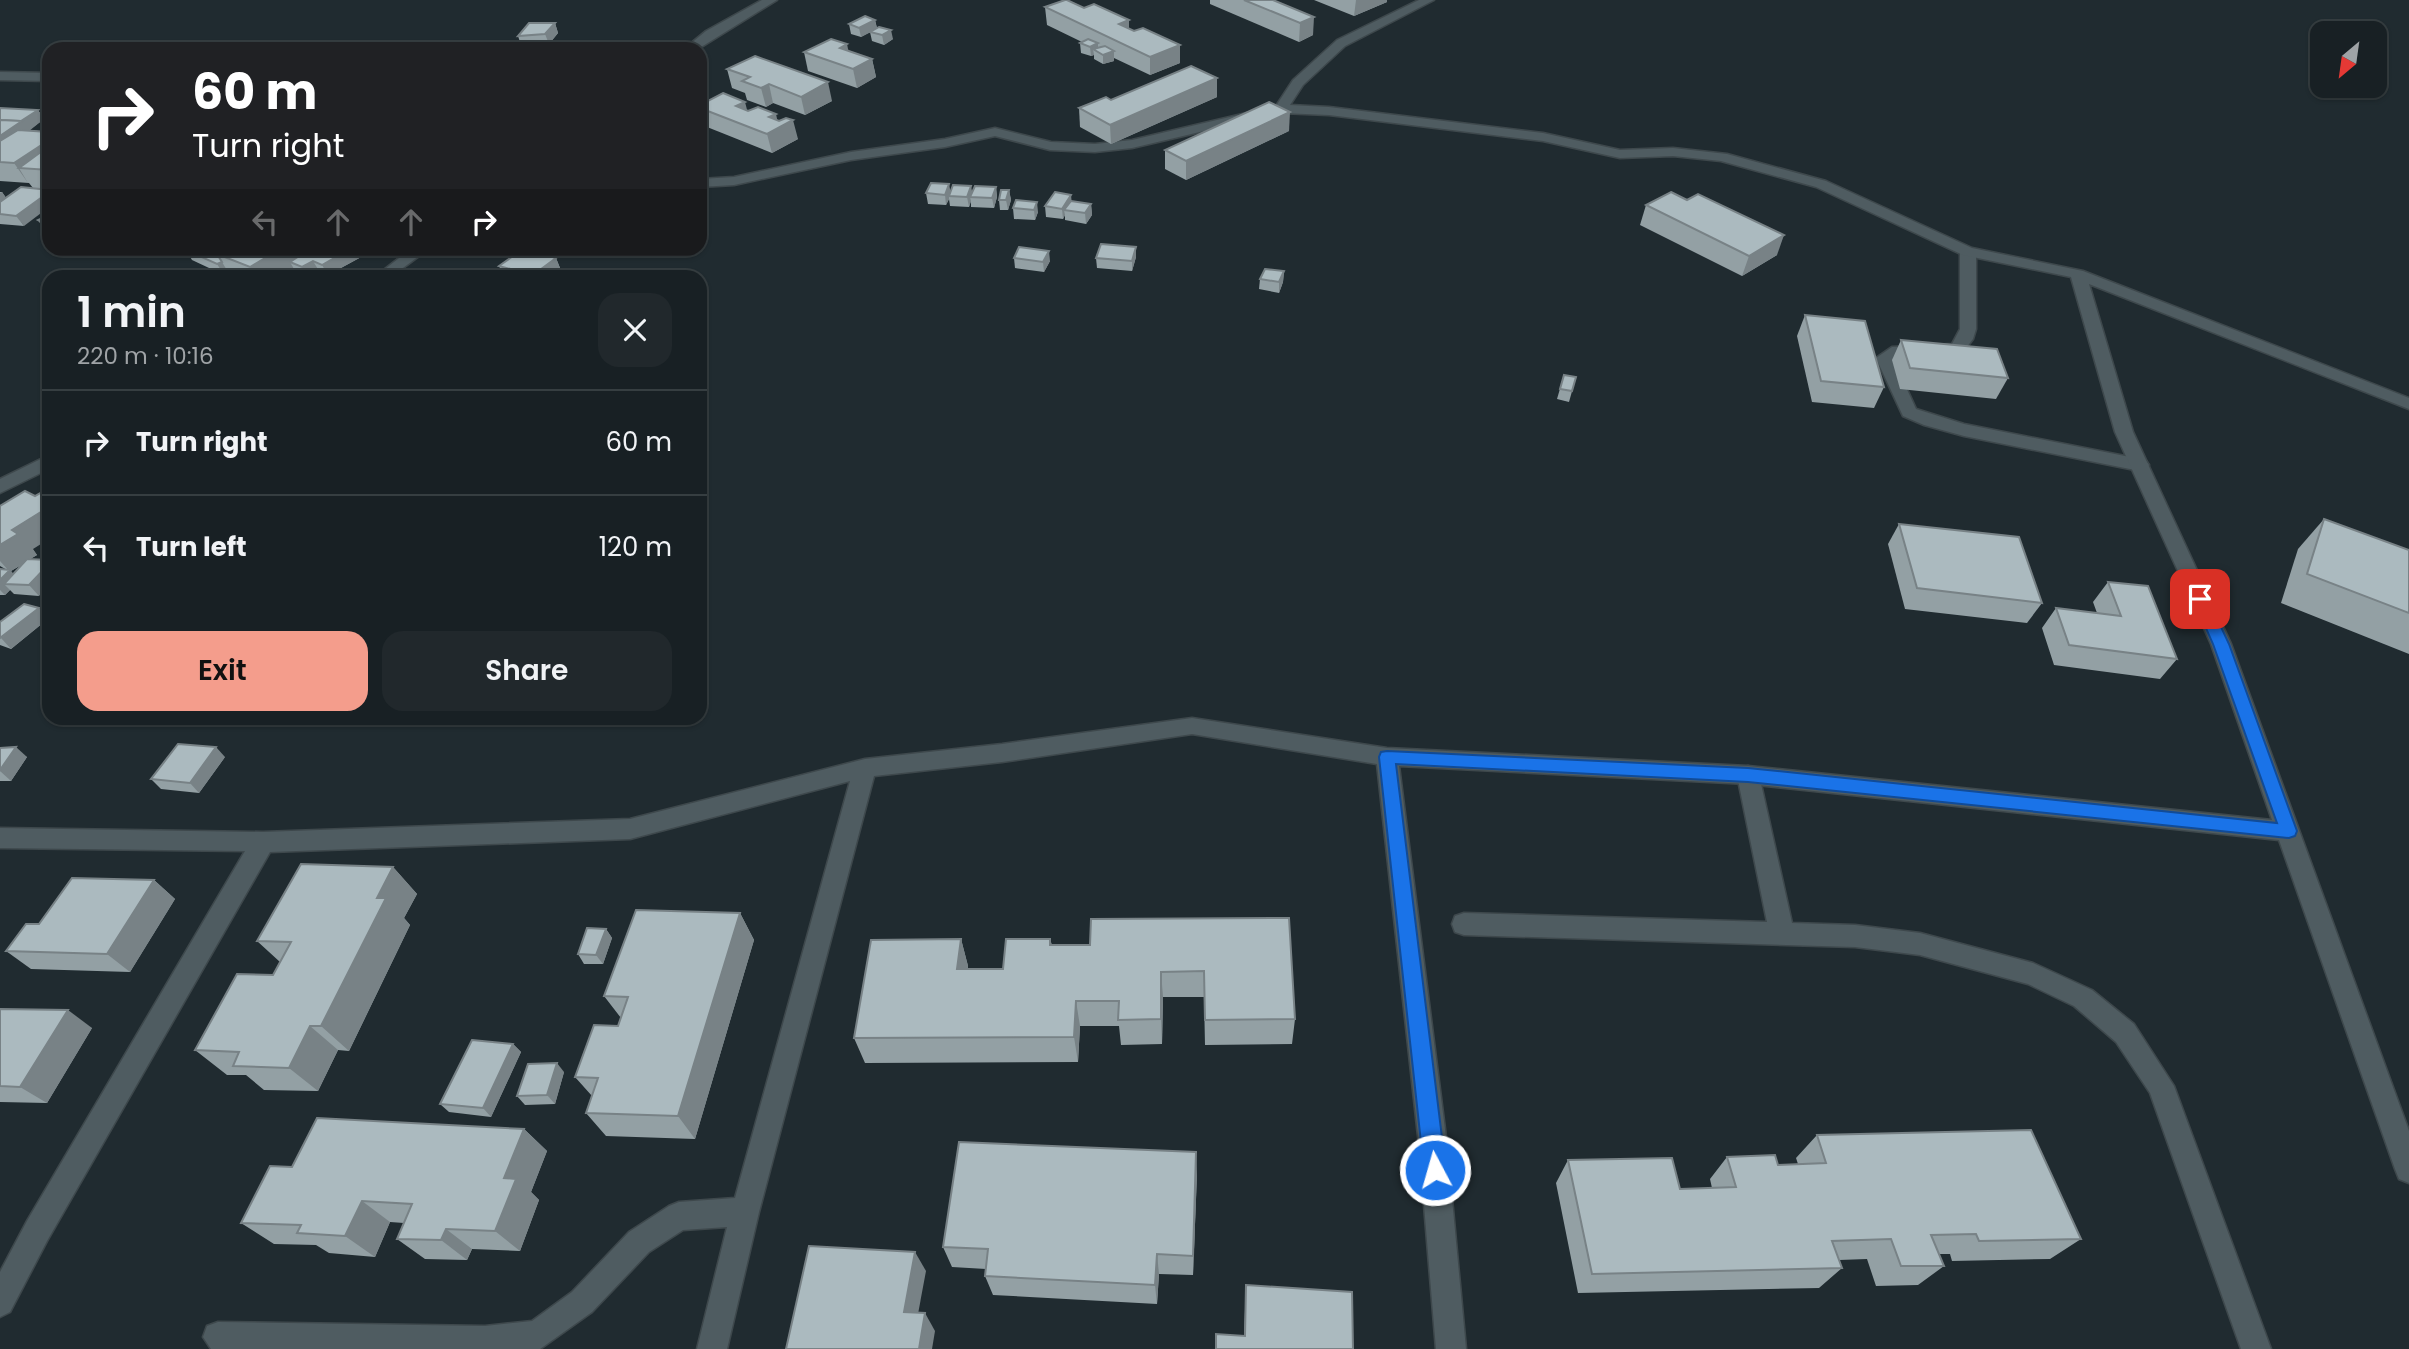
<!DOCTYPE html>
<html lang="en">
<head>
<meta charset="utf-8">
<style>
  body { margin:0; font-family:Poppins,sans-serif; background:#21282c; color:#f1f3f6; height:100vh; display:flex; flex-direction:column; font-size:26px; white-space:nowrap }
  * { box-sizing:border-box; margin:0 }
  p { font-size:23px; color:#9fa3a6 }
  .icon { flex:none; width:38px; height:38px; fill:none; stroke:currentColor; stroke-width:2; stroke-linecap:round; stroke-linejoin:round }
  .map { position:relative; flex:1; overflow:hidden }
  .drawer { position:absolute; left:42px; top:270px; width:665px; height:455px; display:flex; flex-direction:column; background:#182024; border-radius:21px; box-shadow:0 2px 5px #0004,0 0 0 2px #363e41 }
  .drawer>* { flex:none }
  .top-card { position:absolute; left:42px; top:42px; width:665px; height:214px; border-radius:21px; box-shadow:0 2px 5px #0004,0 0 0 2px #363e41; background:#202124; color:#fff; overflow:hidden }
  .needle { width:46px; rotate:209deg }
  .tools { position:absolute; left:2310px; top:21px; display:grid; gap:14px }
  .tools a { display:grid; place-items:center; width:77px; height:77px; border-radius:14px; background:#182024; box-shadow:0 2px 5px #0004,0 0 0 2px #363e41; font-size:35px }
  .pin { position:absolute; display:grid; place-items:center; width:60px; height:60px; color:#fff; margin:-30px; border-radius:14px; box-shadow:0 4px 10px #0006 }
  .me { position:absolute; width:77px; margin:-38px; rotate:354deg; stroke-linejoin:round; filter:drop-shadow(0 0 5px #0008) }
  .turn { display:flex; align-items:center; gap:24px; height:147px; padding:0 35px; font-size:32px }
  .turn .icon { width:91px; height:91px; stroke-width:2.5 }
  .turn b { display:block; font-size:49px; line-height:60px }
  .lanes { display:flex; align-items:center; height:66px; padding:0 35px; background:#0003; justify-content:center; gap:35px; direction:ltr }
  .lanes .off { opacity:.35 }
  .round { display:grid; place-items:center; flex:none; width:74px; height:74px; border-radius:21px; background:#21282c }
  .summary { display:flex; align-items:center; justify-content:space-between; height:119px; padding:0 35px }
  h1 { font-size:42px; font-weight:600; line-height:52px }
  .button { display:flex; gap:14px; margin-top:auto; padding:14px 35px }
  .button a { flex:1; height:80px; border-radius:21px; background:#f49d8c; color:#111; font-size:28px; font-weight:600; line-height:80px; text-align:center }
  .button a+a { background:#21282c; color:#f1f3f6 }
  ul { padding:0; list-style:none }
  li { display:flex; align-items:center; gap:21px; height:105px; padding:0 35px; border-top:2px solid #363e41 }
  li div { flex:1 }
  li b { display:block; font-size:26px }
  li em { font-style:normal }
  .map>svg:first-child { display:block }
</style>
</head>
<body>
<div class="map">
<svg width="2409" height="1349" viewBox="0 0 2409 1349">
  <rect width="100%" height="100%" fill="#202b30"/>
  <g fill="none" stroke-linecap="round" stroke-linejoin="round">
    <g stroke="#3e484c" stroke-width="3">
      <g id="lane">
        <polygon points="1968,247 1976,252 1976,329 1973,339 1963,352 1896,357 1893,359 1916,409 1964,424 2140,459 2146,461 2149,465 2146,469 2140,471 1964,436 1924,425 1903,416 1876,358 1892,347 1952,344 1960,329 1960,252"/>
        <polygon points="1748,766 1756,769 1759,775 1792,923 1855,925 1920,933 2033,963 2092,990 2134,1024 2174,1086 2271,1349 2241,1349 2150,1093 2116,1042 2074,1006 2028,984 1920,955 1855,947 1464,935 1455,932 1452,924 1455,916 1464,913 1767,922 1737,775 1740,769"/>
      </g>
    </g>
    <g stroke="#3e484c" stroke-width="3">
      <g id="street">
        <polygon points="762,0 777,0 698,49 684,49 706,31"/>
        <polygon points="1419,0 1434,0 1345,46 1303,85 1290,105 1329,107 1543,133 1620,150 1673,148 1727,154 1826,181 1972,248 2083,271 2409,398 2409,409 2089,284 2133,432 2231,644 2409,1131 2409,1183 2399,1179 2395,1169 2279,840 1748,784 1399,766 1447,1145 1466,1349 1436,1349 1419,1145 1377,764 1192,734 1002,762 874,776 759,1212 727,1349 697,1349 727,1227 683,1230 649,1252 592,1312 540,1349 211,1349 203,1337 207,1326 218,1322 485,1326 532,1321 572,1292 629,1232 669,1206 679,1202 735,1198 850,781 630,839 270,852 47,1241 10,1312 0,1317 0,1272 27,1221 245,851 0,848 0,828 263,832 630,819 865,759 1002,744 1192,718 1387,748 1748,766 2272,820 2211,644 2115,432 2071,277 1963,255 1816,187 1721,161 1673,156 1620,158 1543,141 1329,115 1281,113 1132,148 1095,152 1050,150 995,136 945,147 851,160 734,185 700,187 700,179 734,177 851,152 945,139 995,128 1051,142 1095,144 1132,140 1276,106 1293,80 1337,40"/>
        <polygon points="0,72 49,73 49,81 0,80"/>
        <polygon points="412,248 430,248 392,276 376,276"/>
        <polygon points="49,455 49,469 0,493 0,479"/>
      </g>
    </g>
    <use href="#lane" fill="#4f5c61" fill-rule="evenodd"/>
    <use href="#street" fill="#4f5c61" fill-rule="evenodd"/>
  </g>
  <g fill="#93a0a4" fill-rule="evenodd">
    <polygon points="1210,0 1273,0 1313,35 1299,42 1210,4"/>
    <polygon points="1314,0 1387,0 1387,2 1354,16"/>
    <polygon points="1045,7 1129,29 1180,45 1180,63 1150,75 1114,58 1114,61 1103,64 1094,59 1094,55 1091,56 1081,53 1080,43 1082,42 1047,25"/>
    <polygon points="875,20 877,28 893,39 884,45 872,41 870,32 861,37 851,34 849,24"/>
    <polygon points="555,23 558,33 549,44 521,45 518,36"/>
    <polygon points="276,41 288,49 271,49 269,45"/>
    <polygon points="848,51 872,59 876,77 857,88 808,71 804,52"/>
    <polygon points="727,69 832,101 805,115 773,103 766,107 747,100 745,93 732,88"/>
    <polygon points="1217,78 1217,97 1111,144 1080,127 1079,108 1111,100"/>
    <polygon points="700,105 748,111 777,120 798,139 772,153 702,125 700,118"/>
    <polygon points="0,108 38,110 44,119 29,130 49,132 49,189 33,188 29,183 0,181"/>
    <polygon points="1289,131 1186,180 1165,169 1165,150"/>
    <polygon points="996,187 997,197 994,208 971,207 971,201 969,207 950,206 949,199 946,205 928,204 926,193 951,191 972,192"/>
    <polygon points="1009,190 1011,200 1008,210 1000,210 999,200"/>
    <polygon points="0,192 2,192 6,198 24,226 0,224"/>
    <polygon points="1016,200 1038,212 1035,220 1014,219 1013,208"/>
    <polygon points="1072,201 1091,204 1092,215 1086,224 1065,220 1065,215 1063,219 1046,217 1045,206"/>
    <polygon points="1646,205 1777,255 1742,276 1640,225"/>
    <polygon points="49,215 49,232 45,231 38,220"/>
    <polygon points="1136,247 1136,257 1132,271 1097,268 1096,258"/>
    <polygon points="173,248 359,248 363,256 328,275 319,271 309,276 306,276 296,272 294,269 280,276 235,276 230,275 228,272 224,275 192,260 189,255"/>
    <polygon points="556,258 560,268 549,276 504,276 499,266"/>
    <polygon points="1014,258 1050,261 1044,272 1015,268"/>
    <polygon points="1284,271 1283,282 1279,293 1259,289 1260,279"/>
    <polygon points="1805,315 1884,387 1874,408 1812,402 1797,336"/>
    <polygon points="1901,340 2008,378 1996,399 1900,389 1892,360"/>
    <polygon points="1564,375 1576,377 1569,402 1557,399"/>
    <path d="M0,506L37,555L30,559L39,596L14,594L10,590L5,595H0V569L7,570L0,566ZM23,564L13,574L11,571Z"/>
    <polygon points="2324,519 2409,550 2409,654 2281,603 2298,549"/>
    <polygon points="1899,524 2042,603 2027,623 1905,609 1888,544"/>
    <polygon points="2108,582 2177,659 2160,679 2054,665 2042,628 2056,608 2097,613 2093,602"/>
    <polygon points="49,618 11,649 0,645 0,622"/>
    <polygon points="0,748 27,757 11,781 0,781"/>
    <polygon points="225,757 199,793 161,789 151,779"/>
    <polygon points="393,867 417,894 404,918 410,925 349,1051 338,1050 318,1091 264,1090 246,1075 227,1075 195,1050 273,975 280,962 257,941"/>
    <polygon points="154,880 175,899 130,972 31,969 6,951 39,924"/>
    <polygon points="740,913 754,940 695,1139 606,1136 586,1113 592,1096 575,1077 618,1026 621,1018 604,996"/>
    <polygon points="1289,918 1295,1019 1292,1044 1205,1045 1204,997 1163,997 1162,1044 1121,1045 1119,1026 1080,1026 1078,1062 865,1063 854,1038 961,939 968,966 968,969 1003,969 1050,939 1052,945 1090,945"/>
    <polygon points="606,929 612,938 603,964 584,964 578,954"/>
    <polygon points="0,1009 92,1028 47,1103 0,1102"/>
    <polygon points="513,1044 521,1052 491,1117 449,1112 440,1104"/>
    <polygon points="564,1072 555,1104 525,1105 517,1096"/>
    <polygon points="524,1129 547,1151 531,1192 539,1200 520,1251 472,1249 467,1260 425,1259 397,1239 404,1223 390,1222 375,1257 329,1253 316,1245 274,1244 241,1223 292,1167"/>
    <polygon points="1817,1135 2081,1239 2050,1259 1952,1261 1950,1254 1939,1254 1944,1266 1918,1285 1876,1286 1867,1259 1839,1260 1842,1268 1819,1288 1578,1293 1556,1183 1568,1160 1680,1189 1712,1188 1710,1179 1727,1157 1778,1165 1798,1164 1796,1158"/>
    <polygon points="1197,1174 1193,1275 1159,1274 1157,1304 993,1295 985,1276 986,1269 952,1267 943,1247"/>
    <polygon points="1246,1285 1353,1349 1244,1335"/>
  </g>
  <g fill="#788286">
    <polygon points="1356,0 1387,0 1387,2 1354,16"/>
    <polygon points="1314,17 1313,35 1299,42 1300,23"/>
    <polygon points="875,20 877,29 861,37 859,28"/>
    <polygon points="1129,20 1129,38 1119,24"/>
    <polygon points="555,23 558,33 549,44 545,34"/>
    <polygon points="891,30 893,39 884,45 882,35"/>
    <polygon points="284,42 288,49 279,49 277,46"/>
    <polygon points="1098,43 1098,52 1093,49 1094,55 1091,56 1090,47"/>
    <polygon points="847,44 851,63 844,66 840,48"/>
    <polygon points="1180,45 1180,63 1150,75 1150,57"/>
    <polygon points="1114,51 1114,61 1103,64 1103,55"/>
    <polygon points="872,59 876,77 857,88 853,69"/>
    <polygon points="1217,78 1217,97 1111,144 1110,125"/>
    <polygon points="828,82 832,101 805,115 801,97"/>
    <polygon points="769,84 773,103 766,107 761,88"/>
    <polygon points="745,102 750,121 736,106"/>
    <polygon points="38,110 44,119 29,131 0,162 0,136"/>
    <polygon points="1290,112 1289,131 1186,180 1186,161"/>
    <polygon points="776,114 779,128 793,120 798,139 772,153 767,134 769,117"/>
    <polygon points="49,140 49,169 19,168 28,183 14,163"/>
    <polygon points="949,184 951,194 949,196 949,199 946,205 945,195"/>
    <polygon points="971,186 973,196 970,197 971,201 969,207 967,197"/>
    <polygon points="996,187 997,197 994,208 992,198"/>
    <polygon points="1009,190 1011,200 1008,210 1006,200"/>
    <polygon points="2,192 9,202 0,209 0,193"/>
    <polygon points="49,192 49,207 24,226 16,216"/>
    <polygon points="1071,195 1072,205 1064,210 1065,215 1063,219 1062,209"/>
    <polygon points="1037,202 1038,212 1035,220 1034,210"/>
    <polygon points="1091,204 1092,215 1086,224 1085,213"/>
    <polygon points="1784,235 1777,255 1742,276 1749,256"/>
    <polygon points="1136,247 1136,257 1132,271 1132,261"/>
    <polygon points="282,248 305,248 311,259 290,262 294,269 280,276 256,276 250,267"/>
    <polygon points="352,248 359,248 363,256 328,275 322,265"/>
    <polygon points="1049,251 1050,261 1044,272 1043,262"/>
    <polygon points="556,258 560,268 549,276 533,276 533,275"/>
    <polygon points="313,261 319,271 307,276 302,267"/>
    <polygon points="222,262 228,272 224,275 217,264"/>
    <polygon points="1284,271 1283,282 1279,293 1279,282"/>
    <polygon points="49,507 49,539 33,549 37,555 11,571 20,581 4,584 10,590 5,595 0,590 0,580 9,571 0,561 0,545 12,530"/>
    <polygon points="49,564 49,585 39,596 29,585"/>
    <polygon points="39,608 49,618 11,649 1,638"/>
    <polygon points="16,747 27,757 11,781 0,771 0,770"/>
    <polygon points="216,747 225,757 199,793 190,783"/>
    <polygon points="393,867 417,894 404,918 410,925 349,1051 321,1026 377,898"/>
    <polygon points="154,880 175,899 130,972 107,954"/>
    <polygon points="740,913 754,940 695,1139 678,1116"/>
    <polygon points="606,929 612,938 603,964 596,955"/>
    <polygon points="961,939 968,966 965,995 957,969"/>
    <polygon points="1161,972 1163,997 1162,1044 1161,1019"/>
    <polygon points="1076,1001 1080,1026 1078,1062 1074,1037"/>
    <polygon points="68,1010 92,1028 47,1103 20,1087"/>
    <polygon points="310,1026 338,1050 318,1091 289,1068"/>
    <polygon points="513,1044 521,1052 491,1117 483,1108"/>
    <polygon points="557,1063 564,1072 555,1104 547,1095"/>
    <polygon points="524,1129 547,1151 531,1192 539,1200 520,1251 495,1231 504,1178"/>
    <polygon points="1196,1152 1197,1174 1193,1275 1193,1256"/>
    <polygon points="362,1201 390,1222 375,1257 345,1236"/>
    <polygon points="446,1229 472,1249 467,1260 441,1240"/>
    <polygon points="915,1252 926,1271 915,1330 904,1312"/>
    <polygon points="1157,1254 1159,1274 1157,1304 1155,1285"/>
    <polygon points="925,1313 935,1331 932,1349 919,1349"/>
  </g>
  <g fill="#abbabf" stroke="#788286" stroke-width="2">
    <polygon points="1065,0 1067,0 1084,8 1094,4 1129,20 1119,24 1134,31 1143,28 1180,45 1150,57 1045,7"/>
    <polygon points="1244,0 1273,0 1314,17 1300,23"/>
    <polygon points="865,16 875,20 859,28 849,24"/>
    <polygon points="529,23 555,23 545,34 518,36"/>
    <polygon points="879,27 891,30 882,35 870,32"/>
    <polygon points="831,39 847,44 840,48 872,59 853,69 804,52"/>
    <polygon points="1088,39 1098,43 1090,47 1080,43"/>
    <polygon points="276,41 284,42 277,46 269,45"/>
    <polygon points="1105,46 1114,51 1103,55 1093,49"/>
    <polygon points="755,56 828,82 801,97 769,84 761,88 742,81 750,77 727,69"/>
    <polygon points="1191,66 1217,78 1110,125 1079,108 1106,97 1111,100"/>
    <polygon points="723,93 745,102 736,106 748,111 758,107 776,114 769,117 779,121 786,118 793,120 767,134 700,108 700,105"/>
    <polygon points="1269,102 1290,112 1186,161 1165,150"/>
    <polygon points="0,108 38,110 21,121 0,120"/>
    <polygon points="0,120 22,121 0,136"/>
    <polygon points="18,130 49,132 49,140 14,163 0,162 0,141"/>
    <polygon points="49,146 49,170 19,168"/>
    <polygon points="931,183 949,184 945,195 926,193"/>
    <polygon points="953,185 971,186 967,197 949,196"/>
    <polygon points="975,186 996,187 992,198 970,197"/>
    <polygon points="21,187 49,190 49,192 16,216 0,214 0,202"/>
    <polygon points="1001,190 1009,190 1006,200 999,200"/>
    <polygon points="1055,192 1071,195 1062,209 1045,206"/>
    <polygon points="1671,192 1687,200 1698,194 1784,235 1749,256 1646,205"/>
    <polygon points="1016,200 1037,202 1034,210 1013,208"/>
    <polygon points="1071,201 1091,204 1085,213 1064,210"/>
    <polygon points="49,215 49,226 38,220"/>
    <polygon points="1101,244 1136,247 1132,261 1096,258"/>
    <polygon points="1019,247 1049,251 1043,262 1014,258"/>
    <polygon points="189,248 228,248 217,254 222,262 217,264 186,250"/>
    <polygon points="228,248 282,248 250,267 217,254"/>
    <polygon points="309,248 352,248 322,265 313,261 302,267 290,262 310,249"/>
    <polygon points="523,249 556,258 533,275 499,266"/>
    <polygon points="1265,269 1284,271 1279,282 1260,279"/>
    <polygon points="404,274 415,276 400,276"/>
    <polygon points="1805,315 1865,321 1884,387 1821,381"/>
    <polygon points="1901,340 1997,349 2008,378 1910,368"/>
    <polygon points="1564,375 1576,377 1572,391 1560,389"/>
    <polygon points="49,488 49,507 12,530 18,534 0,545 0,506 25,491 35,496"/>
    <polygon points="2324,519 2409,550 2409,613 2307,574"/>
    <polygon points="1899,524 2019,537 2042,603 1917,588"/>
    <polygon points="27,559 49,560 49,564 29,585 4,584"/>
    <polygon points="0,569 10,570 0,580"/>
    <polygon points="2108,582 2148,586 2177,659 2069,645 2056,608 2121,616"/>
    <polygon points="24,604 39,608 0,638 0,622"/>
    <polygon points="178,744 216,747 190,783 151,779"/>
    <polygon points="16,747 0,770 0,748"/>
    <polygon points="301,864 393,867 377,898 386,898 321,1026 310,1026 289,1068 233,1066 239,1052 195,1050 237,974 273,975 291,942 257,941"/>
    <polygon points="72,878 154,880 107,954 6,951 26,924 39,924"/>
    <polygon points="636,910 740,913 678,1116 586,1113 598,1078 575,1077 594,1025 618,1026 628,997 604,996"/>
    <polygon points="1289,918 1295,1019 1205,1020 1204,971 1161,972 1161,1019 1118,1020 1119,1001 1076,1001 1074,1037 854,1038 871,940 961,939 957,969 1003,969 1006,939 1050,939 1050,945 1090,945 1091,919"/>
    <polygon points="587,928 606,929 596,955 578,954"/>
    <polygon points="0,1009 68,1010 20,1087 0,1086"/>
    <polygon points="472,1040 513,1044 483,1108 440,1104"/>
    <polygon points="557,1063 547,1095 517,1096 528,1064"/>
    <polygon points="317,1118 524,1129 504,1178 516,1179 495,1231 446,1229 441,1240 397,1239 412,1204 362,1201 345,1236 297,1233 301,1225 241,1223 270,1166 292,1167"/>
    <polygon points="2031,1130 2081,1239 1979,1241 1976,1234 1931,1235 1944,1266 1901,1266 1891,1239 1832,1241 1842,1268 1592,1274 1568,1160 1672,1158 1680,1189 1736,1187 1727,1157 1775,1155 1778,1165 1826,1163 1817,1135"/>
    <polygon points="959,1142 1196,1152 1193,1256 1157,1254 1155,1285 985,1276 988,1249 943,1247"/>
    <polygon points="809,1246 915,1252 904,1312 925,1313 919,1349 786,1349"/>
    <polygon points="1246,1285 1352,1292 1353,1349 1216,1349 1216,1334 1245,1336"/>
  </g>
  <polygon fill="#1a73e8" stroke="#114b97" stroke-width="2" points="2200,594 2208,599 2229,644 2297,831 2295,836 2289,838 1748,782 1396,764 1446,1170 1442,1178 1435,1181 1428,1178 1424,1170 1379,757 1381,752 1387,751 1748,768 2277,823 2213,644 2193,599"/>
</svg>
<div class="tools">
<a><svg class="needle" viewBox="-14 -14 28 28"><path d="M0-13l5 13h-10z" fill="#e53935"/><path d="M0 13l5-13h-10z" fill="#9fa3a6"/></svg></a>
</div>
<div class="pin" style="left:2200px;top:599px;background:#d93025"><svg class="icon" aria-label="arrive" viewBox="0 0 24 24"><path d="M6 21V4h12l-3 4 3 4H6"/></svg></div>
<svg class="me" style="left:1435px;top:1170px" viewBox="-20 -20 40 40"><circle r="17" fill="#1a73e8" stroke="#fff" stroke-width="3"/><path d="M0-11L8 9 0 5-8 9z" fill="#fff"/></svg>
<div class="top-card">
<div class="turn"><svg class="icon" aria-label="right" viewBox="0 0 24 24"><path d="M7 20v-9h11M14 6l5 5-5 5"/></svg><div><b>60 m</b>Turn right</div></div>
<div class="lanes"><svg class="icon off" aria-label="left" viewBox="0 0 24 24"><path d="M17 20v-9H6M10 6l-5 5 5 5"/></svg><svg class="icon off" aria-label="ahead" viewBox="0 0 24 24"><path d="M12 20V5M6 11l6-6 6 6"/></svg><svg class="icon off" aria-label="ahead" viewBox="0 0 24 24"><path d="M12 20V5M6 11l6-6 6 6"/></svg><svg class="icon" aria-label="right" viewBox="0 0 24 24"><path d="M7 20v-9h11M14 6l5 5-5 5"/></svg></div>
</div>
<section class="drawer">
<div class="summary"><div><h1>1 min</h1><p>220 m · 10:16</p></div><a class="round"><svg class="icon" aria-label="close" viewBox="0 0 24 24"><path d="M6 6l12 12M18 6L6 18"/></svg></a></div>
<ul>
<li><svg class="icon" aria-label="right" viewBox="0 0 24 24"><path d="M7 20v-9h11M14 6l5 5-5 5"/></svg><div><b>Turn right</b></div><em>60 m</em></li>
<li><svg class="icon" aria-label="left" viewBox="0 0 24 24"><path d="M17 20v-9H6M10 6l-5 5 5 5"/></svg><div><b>Turn left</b></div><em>120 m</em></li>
</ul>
<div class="button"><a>Exit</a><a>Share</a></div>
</section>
</div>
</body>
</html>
